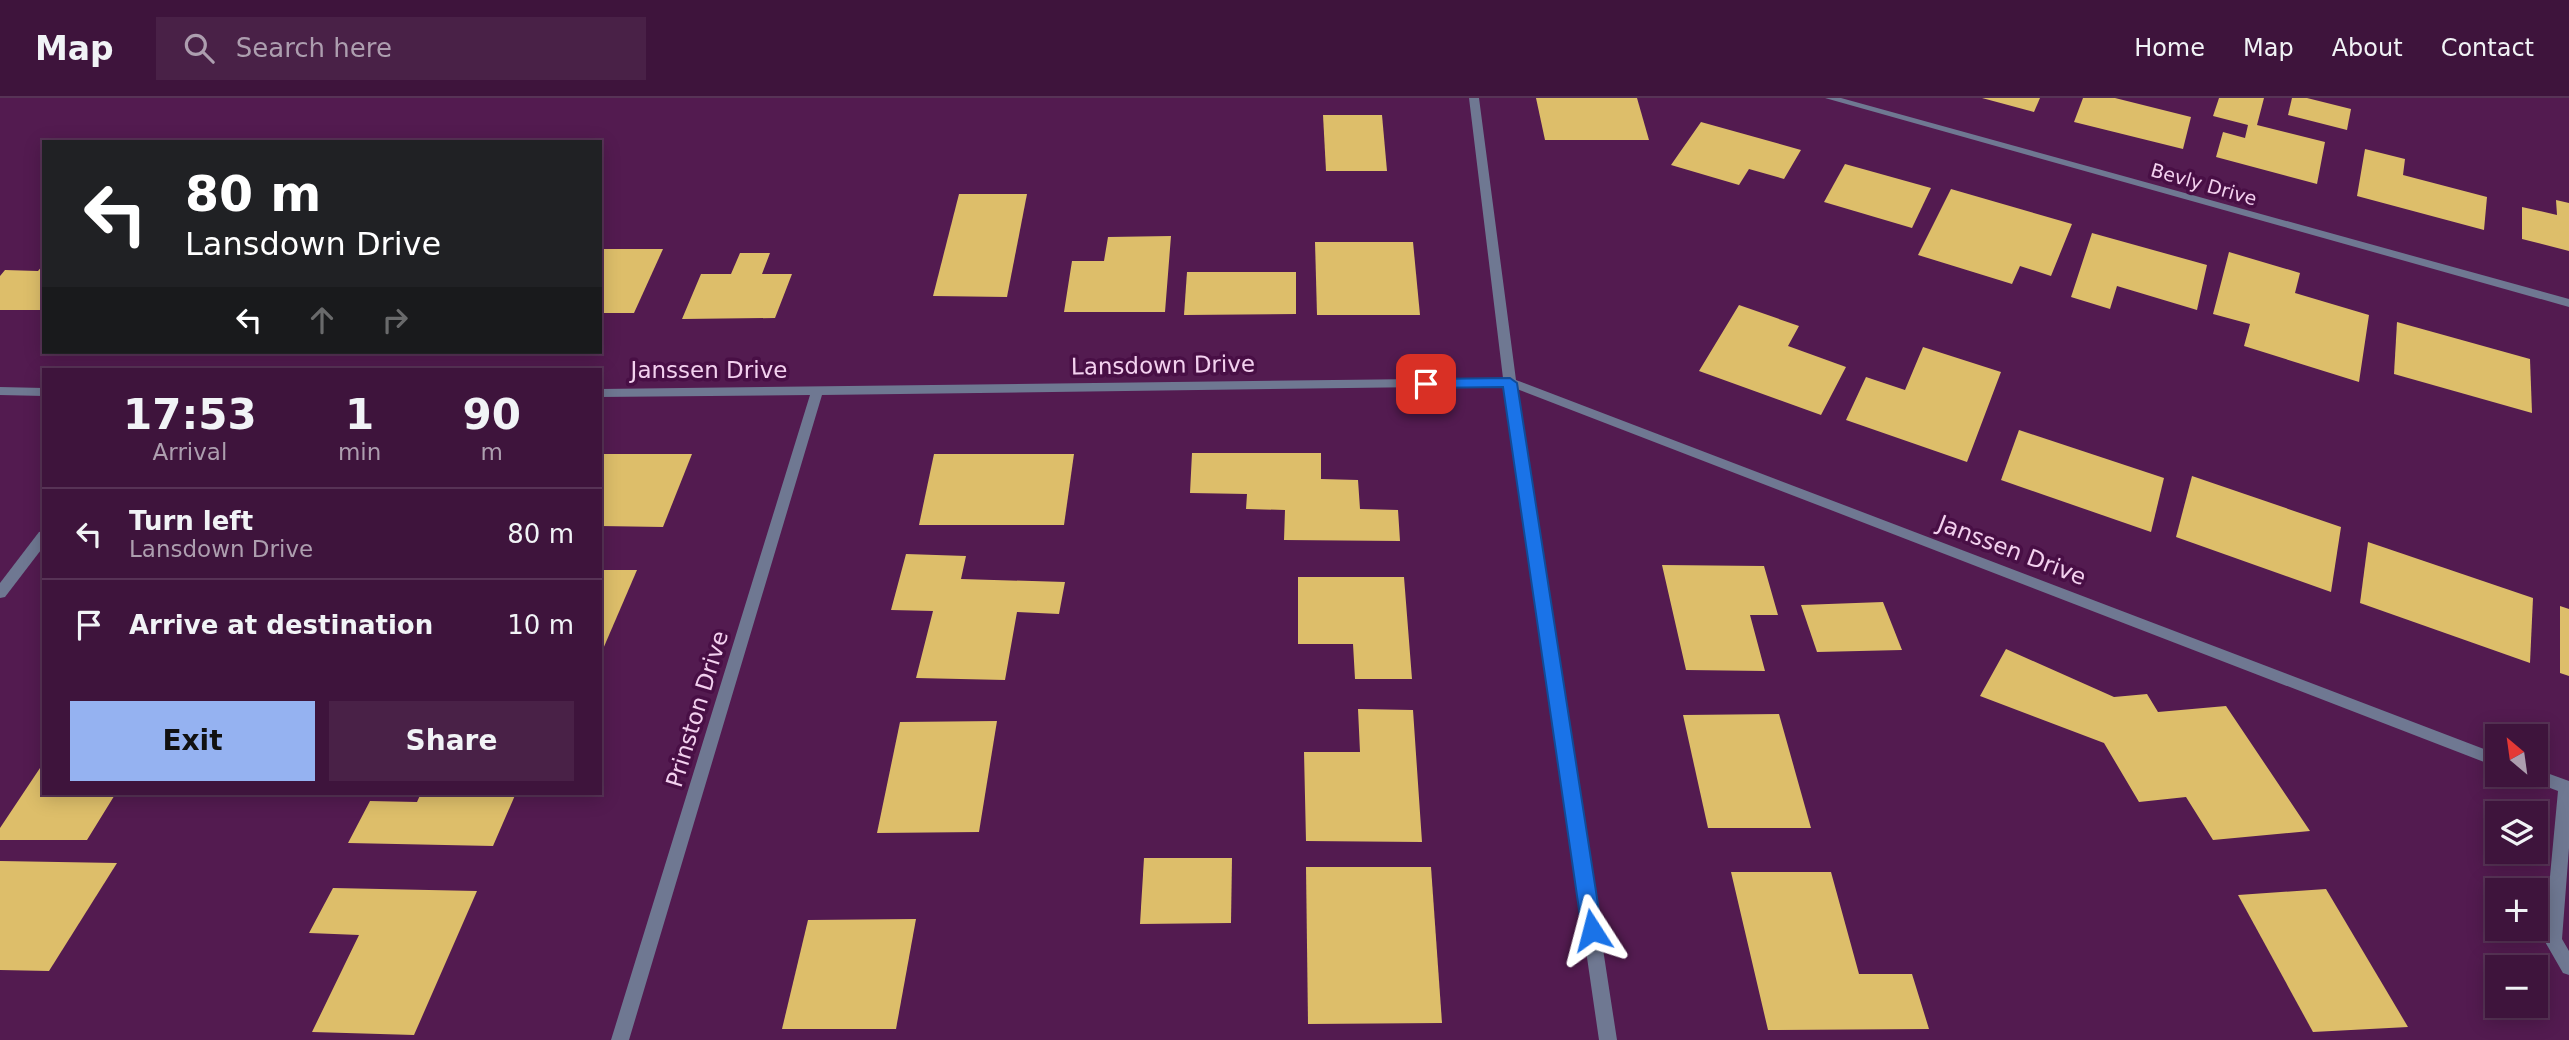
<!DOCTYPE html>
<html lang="en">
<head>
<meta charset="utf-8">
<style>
  body { margin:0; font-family:"DejaVu Sans",sans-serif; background:#492147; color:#f1f3f6; height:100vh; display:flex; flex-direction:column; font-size:26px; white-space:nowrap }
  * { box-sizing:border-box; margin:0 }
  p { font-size:23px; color:#ad9eaf }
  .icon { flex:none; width:38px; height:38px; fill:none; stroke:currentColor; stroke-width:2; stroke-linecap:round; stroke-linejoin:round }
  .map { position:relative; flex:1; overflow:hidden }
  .sheet { position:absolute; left:42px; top:270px; width:560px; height:427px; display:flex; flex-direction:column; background:#3e143c; border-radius:0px; box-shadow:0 4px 18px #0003,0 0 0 2px #573356 }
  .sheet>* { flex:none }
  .guide { position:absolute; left:42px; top:42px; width:560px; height:214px; border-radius:0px; box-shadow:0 4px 18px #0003,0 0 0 2px #573356; background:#202124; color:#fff; overflow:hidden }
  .needle { width:46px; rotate:331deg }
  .controls { position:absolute; left:2485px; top:626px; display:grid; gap:14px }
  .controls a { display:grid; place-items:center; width:63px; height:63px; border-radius:0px; background:#3e143c; box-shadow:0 4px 18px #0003,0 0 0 2px #573356; font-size:35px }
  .pin { position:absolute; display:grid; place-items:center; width:60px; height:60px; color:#fff; margin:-30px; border-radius:14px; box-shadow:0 4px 10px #0006 }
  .me { position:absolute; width:77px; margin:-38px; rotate:351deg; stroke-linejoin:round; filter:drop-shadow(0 0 5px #0008) }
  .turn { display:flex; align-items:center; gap:24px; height:147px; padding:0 28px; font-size:32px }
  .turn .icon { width:91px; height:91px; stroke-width:2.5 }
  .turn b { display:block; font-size:49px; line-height:60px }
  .lanes { display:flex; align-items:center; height:66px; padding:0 28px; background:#0003; justify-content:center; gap:35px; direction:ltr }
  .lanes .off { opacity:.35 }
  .eta { display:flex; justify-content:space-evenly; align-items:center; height:119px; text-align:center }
  .eta b { font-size:42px; font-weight:700; line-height:49px }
  .action { display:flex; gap:14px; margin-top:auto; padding:14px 28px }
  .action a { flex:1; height:80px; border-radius:0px; background:#95b2f1; color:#111; font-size:28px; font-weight:700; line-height:80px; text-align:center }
  .action a+a { background:#492147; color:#f1f3f6 }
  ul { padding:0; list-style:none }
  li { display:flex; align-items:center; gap:21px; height:91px; padding:0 28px; border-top:2px solid #573356 }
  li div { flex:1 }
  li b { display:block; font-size:26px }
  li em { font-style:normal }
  header { display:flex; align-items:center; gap:42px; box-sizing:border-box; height:98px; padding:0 35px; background:#3e143c; border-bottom:2px solid #573356 }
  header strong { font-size:33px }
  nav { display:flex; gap:38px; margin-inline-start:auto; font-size:24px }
  .search { width:490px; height:63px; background:#492147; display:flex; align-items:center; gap:18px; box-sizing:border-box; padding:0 24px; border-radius:0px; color:#ad9eaf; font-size:26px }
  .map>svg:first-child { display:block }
</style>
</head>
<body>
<header>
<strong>Map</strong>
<div class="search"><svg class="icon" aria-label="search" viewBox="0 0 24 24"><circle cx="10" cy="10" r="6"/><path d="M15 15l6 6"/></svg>Search here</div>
<nav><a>Home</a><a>Map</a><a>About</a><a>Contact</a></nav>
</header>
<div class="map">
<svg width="2569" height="942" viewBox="0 0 2569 942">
  <rect width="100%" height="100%" fill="#531b50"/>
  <g fill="#ddbe6a">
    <polygon points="1536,0 1637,0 1649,42 1545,42"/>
    <polygon points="1982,0 2040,0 2034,14"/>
    <polygon points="2083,0 2115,0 2191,19 2183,51 2074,24"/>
    <polygon points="2219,0 2264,0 2257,27 2325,44 2317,86 2216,59 2223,34 2245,40 2248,27 2213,18"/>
    <polygon points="2292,0 2307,0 2351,11 2347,32 2288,17"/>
    <polygon points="1323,17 1382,17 1387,73 1326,73"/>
    <polygon points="1701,24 1801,52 1784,81 1749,71 1739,87 1671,67"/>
    <polygon points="2365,51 2405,61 2403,77 2487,99 2484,132 2357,98"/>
    <polygon points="1845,66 1931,90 1912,130 1824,104"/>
    <polygon points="1951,91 2072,126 2051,178 2020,168 2012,186 1918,157"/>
    <polygon points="959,96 1027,96 1007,199 933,198"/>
    <polygon points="2556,102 2569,105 2569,153 2522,141 2522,109 2557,117"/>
    <polygon points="2092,135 2207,167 2197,212 2117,188 2110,211 2071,199"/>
    <polygon points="1171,138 1165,214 1064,214 1072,163 1104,163 1108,139"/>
    <polygon points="1315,144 1413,144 1420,217 1317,217"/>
    <polygon points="600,151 663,151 634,215 600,215"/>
    <polygon points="2229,154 2300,175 2295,195 2369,217 2359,284 2244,248 2250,226 2213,216"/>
    <polygon points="740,155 770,155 762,176 792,176 775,220 682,221 701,176 731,176"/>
    <polygon points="44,166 44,212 0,212 0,178 5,172 38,173"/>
    <polygon points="1187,174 1296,174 1296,216 1184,217"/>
    <polygon points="1739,207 1799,228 1788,248 1846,269 1821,317 1699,273"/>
    <polygon points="2397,224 2530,261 2532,315 2394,276"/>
    <polygon points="1923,249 2001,274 1967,364 1846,322 1866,279 1905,292"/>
    <polygon points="2019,332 2164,380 2151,434 2001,382"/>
    <polygon points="1192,355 1321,355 1321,381 1358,382 1360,411 1398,412 1400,443 1284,442 1285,412 1246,411 1247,396 1190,395"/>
    <polygon points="600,356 692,356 663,429 600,428"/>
    <polygon points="934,356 1074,356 1064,427 919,427"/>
    <polygon points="2192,378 2341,429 2331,494 2176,439"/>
    <polygon points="2368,444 2533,500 2530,565 2360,505"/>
    <polygon points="906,456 966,458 961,481 1065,484 1059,516 1017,514 1005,582 916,580 933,513 891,512"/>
    <polygon points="1662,467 1764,468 1778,517 1750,517 1765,573 1686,572"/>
    <polygon points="600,472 637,472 600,558"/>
    <polygon points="1298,479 1404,479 1412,581 1355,581 1353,546 1298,546"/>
    <polygon points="1883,504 1902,552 1817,554 1801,507"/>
    <polygon points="2560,508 2569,511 2569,578 2560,575"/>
    <polygon points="2006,551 2114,599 2147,596 2158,614 2226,608 2310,733 2213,742 2186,699 2139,704 2104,645 1980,598"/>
    <polygon points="1358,611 1413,612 1422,744 1306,743 1304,654 1360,654"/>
    <polygon points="1779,616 1811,730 1708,730 1683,617"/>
    <polygon points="997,623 979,734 877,735 900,624"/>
    <polygon points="44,664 44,695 116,695 87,742 0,742 0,730"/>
    <polygon points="421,695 516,695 493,748 348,745 370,703 417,704"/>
    <polygon points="1144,760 1232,760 1231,825 1140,826"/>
    <polygon points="0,763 117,765 49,873 0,872"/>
    <polygon points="1306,769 1431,769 1442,925 1308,926"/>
    <polygon points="1731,774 1831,774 1859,876 1912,876 1929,931 1768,932"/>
    <polygon points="333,790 477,793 414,937 312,934 359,837 309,835"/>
    <polygon points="2326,791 2408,929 2313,934 2238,797"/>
    <polygon points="916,821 896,931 782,931 808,822"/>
  </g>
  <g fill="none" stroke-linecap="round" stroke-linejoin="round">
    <g fill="#6f7892" fill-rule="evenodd">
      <polygon points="1469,0 1479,0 1516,282 2497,656 2497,669 1517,291 1617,942 1599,942 1504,288 822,297 629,942 611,942 810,297 600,299 600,291 1503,280"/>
      <polygon points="1825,0 1841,0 2569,201 2569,209"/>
      <polygon points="0,289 44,290 44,298 0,297"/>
      <polygon points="44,433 44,448 5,499 0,500 0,485 39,434"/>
      <polygon points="2536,671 2569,683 2569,750 2562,841 2569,853 2569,877 2563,875 2544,842 2558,693 2529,682 2527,677 2536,677"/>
    </g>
  </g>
  <polygon fill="#1a73e8" stroke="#114b97" stroke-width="2" points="1510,280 1517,285 1602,832 1599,839 1592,841 1585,839 1582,832 1503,289 1426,290 1419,286 1426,281"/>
  <g text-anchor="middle" stroke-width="7" stroke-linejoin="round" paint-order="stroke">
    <g font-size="19" fill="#f3d1ef" stroke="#480f45">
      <text transform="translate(2204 86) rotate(16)" y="7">Bevly Drive</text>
    </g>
    <g font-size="23" fill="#f3d1ef" stroke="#480f45">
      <text transform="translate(1163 267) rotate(-1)" y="8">Lansdown Drive</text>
      <text x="709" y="280">Janssen Drive</text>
      <text transform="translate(2012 452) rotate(21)" y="8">Janssen Drive</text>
      <text transform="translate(697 611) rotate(-73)" y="8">Prinston Drive</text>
    </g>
  </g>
</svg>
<div class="controls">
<a><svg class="needle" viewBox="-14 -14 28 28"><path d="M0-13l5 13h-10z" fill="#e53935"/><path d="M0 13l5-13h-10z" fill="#ad9eaf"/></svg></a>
<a><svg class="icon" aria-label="layers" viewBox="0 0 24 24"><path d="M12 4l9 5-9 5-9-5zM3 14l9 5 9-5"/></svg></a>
<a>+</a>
<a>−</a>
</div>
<div class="pin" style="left:1426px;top:286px;background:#d93025"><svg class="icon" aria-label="arrive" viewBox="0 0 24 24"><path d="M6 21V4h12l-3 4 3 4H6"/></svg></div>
<svg class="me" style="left:1592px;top:832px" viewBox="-20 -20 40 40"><path d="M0-17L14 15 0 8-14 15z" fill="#1a73e8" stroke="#fff" stroke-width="4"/></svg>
<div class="guide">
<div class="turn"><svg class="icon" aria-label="left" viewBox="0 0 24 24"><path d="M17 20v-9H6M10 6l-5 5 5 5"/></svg><div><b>80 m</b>Lansdown Drive</div></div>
<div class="lanes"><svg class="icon" aria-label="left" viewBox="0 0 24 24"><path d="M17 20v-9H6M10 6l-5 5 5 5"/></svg><svg class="icon off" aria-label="ahead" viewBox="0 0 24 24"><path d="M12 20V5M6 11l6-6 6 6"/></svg><svg class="icon off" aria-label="right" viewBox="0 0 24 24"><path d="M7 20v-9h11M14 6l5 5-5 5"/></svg></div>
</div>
<section class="sheet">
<div class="eta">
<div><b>17:53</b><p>Arrival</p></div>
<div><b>1</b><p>min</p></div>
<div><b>90</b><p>m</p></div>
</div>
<ul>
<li><svg class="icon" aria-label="left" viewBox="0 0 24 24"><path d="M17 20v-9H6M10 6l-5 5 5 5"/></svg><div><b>Turn left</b><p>Lansdown Drive</p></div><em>80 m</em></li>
<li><svg class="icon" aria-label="arrive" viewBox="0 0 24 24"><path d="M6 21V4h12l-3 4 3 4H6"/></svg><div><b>Arrive at destination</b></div><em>10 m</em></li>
</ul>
<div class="action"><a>Exit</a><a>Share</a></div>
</section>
</div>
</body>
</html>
